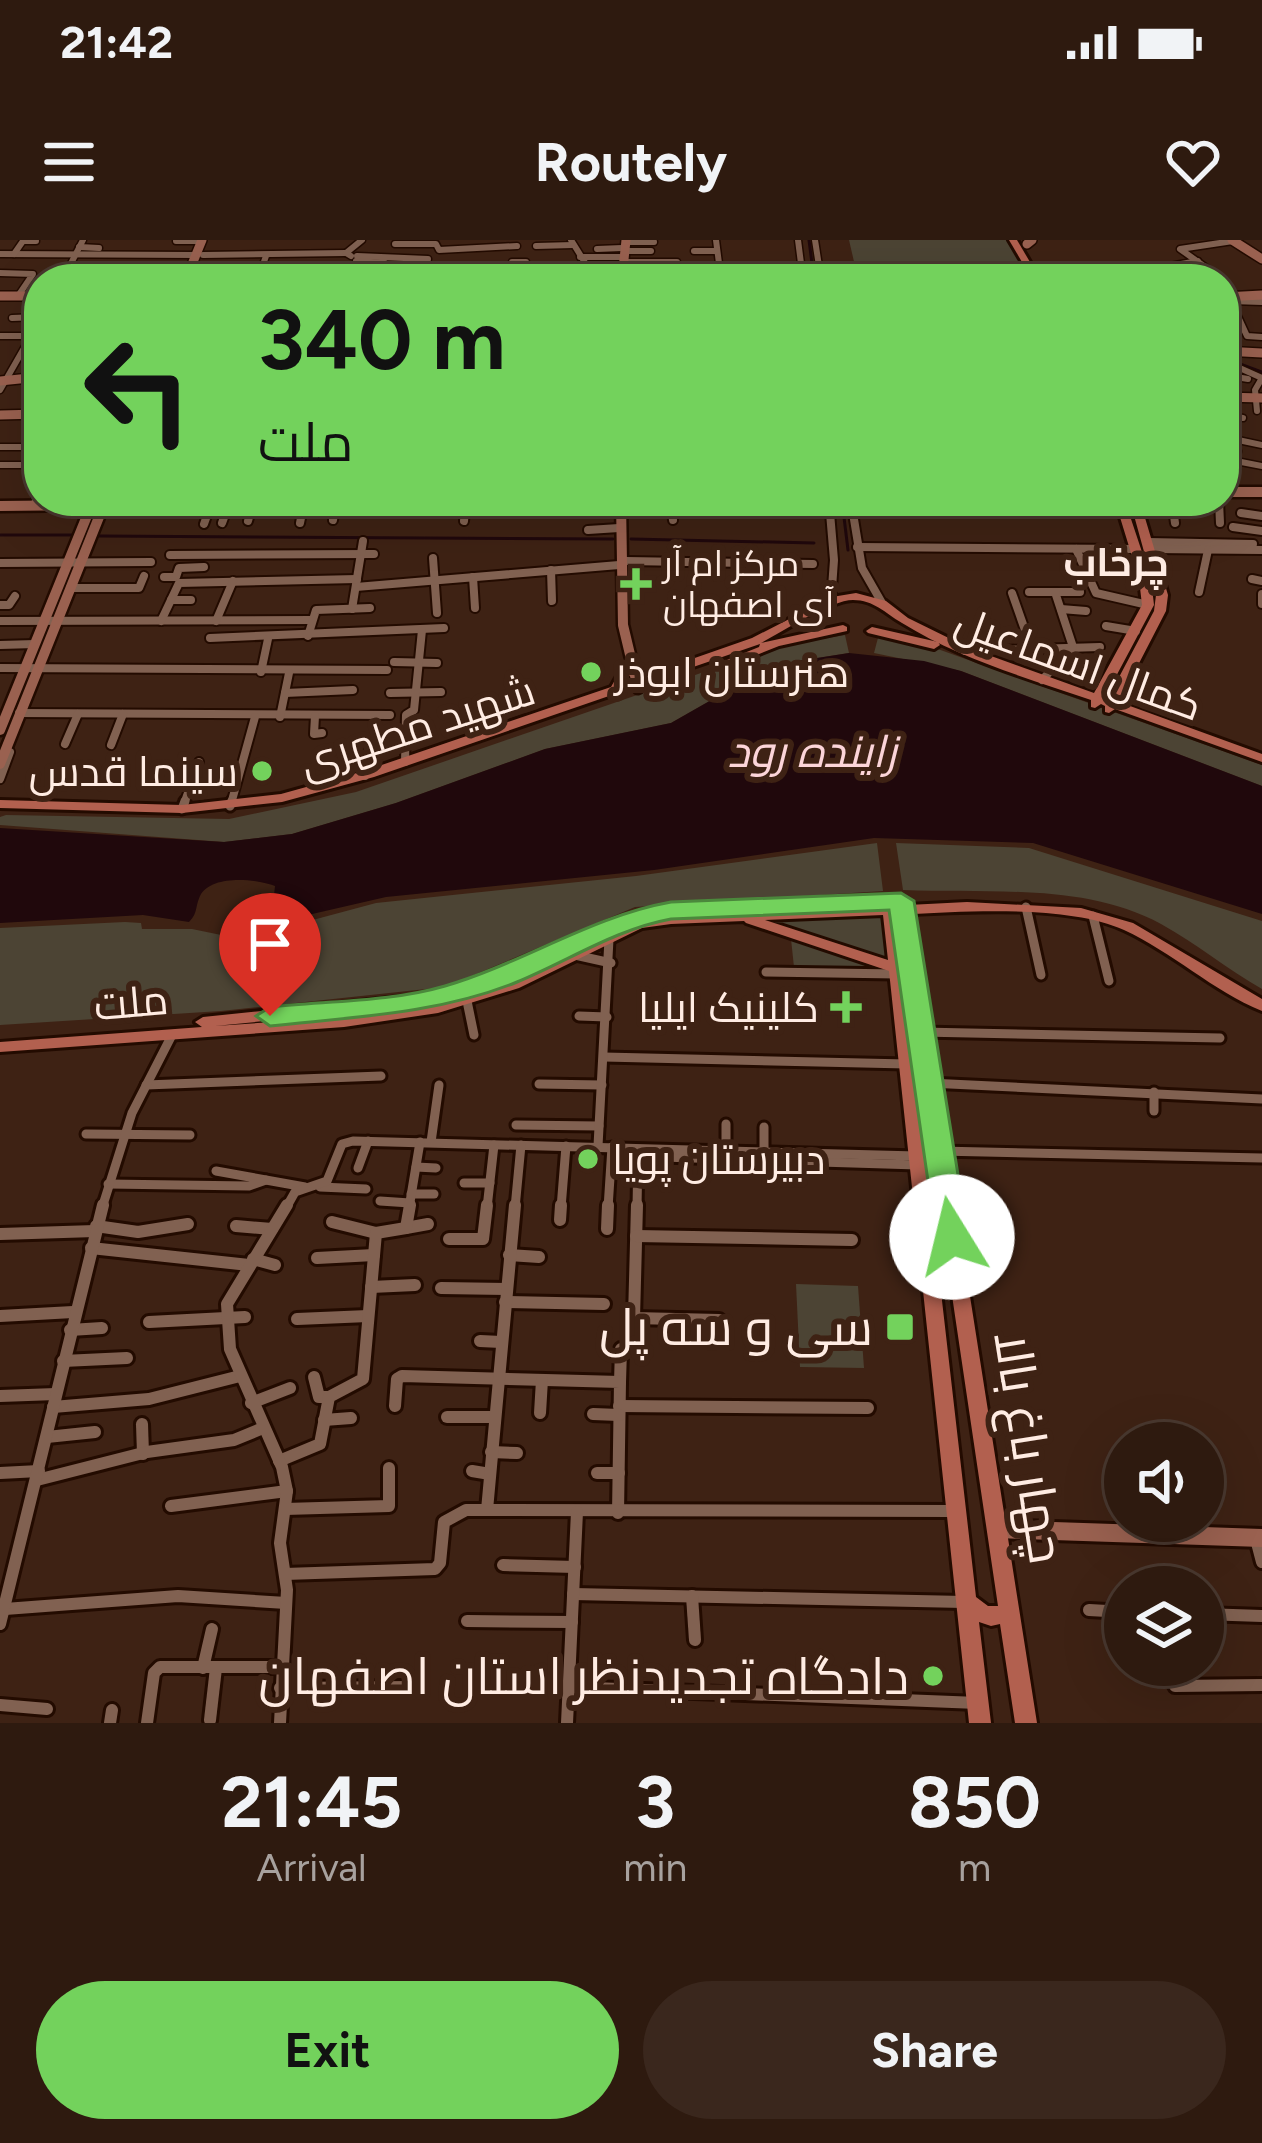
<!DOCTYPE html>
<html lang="en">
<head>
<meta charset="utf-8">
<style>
  body { margin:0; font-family:Figtree,Cairo,sans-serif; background:#3a271d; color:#f1f3f6; height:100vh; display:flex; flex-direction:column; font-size:45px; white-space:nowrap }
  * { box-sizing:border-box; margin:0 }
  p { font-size:39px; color:#a7a19e }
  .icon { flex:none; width:66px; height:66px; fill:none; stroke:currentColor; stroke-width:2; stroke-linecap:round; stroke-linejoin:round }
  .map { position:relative; height:1483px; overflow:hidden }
  .side { display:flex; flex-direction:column; background:#2e1a0f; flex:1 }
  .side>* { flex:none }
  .guide { position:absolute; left:24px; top:24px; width:1215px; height:252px; border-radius:48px; box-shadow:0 12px 48px #0002,0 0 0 3px #49382f; background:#73d25c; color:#111; overflow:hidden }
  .controls { position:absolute; left:1104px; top:1182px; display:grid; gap:24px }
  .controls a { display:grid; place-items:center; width:120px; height:120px; border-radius:50%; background:#2e1a0f; box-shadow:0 12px 48px #0002,0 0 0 3px #49382f; font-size:60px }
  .pin { position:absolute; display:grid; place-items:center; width:102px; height:102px; color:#fff; margin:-123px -51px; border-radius:50% 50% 50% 0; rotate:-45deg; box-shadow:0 0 12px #0007 }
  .pin .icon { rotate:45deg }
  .me { position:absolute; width:132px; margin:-66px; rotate:351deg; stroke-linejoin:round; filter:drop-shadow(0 0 9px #0008) }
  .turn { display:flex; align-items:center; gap:42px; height:252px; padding:0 36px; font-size:54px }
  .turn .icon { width:156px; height:156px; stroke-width:2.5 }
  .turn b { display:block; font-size:84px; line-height:102px }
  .eta { display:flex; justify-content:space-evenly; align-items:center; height:204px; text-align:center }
  .eta b { font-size:72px; font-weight:700; line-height:84px }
  .cta { display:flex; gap:24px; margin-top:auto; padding:24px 36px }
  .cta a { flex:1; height:138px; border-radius:72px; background:#73d25c; color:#111; font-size:48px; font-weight:700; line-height:138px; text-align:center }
  .cta a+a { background:#3a271d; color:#f1f3f6 }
  .status { display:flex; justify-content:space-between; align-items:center; height:84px; padding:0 60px; background:#2e1a0f; direction:ltr }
  .status svg { height:33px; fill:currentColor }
  header { display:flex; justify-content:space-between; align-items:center; height:156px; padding:0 36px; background:#2e1a0f; font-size:54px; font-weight:700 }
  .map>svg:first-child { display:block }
</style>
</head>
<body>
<div class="status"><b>21:42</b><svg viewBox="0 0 49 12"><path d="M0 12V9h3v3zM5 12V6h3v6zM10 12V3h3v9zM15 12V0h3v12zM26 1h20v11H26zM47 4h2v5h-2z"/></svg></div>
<header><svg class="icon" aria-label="menu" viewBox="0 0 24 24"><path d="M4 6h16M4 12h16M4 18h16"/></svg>Routely<svg class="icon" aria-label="heart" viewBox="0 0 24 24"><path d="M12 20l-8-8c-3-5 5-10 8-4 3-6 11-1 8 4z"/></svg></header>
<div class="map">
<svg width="1262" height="1483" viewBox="0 0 1262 1483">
  <rect width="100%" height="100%" fill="#3e2214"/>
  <g fill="#4c4434">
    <polygon points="849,0 1008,0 1033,39 848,39 846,27 855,26"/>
    <polygon points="879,394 921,403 1262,525 1262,546 961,431 874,413"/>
    <polygon points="845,395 849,413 773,425 671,483 545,509 396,563 292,594 224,602 0,585 0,577 6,575 229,579 356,552 779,406"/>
    <polygon points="877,603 883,651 635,667 445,747 221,771 0,785 0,688 125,682 141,683 142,689 192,689 226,696 294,685 376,663 636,636"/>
    <path d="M896,603L1029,608L1262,681V749C1227,729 1197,704 1161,684C1083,642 988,654 903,650Z"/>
    <polygon points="885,675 892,723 757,680"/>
    <polygon points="791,699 887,729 794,727"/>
    <polygon points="796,1044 858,1046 864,1128 800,1127"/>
  </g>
  <path fill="#20080c" d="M849,413L924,421L961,431L1262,546V674L1033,603L874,598L654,630L386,657L260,686L255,683L272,674L275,646C257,639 211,634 200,656C195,667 198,673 189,682L143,675L0,683V588L224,602L292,594L396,563L545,509L671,483L773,425Z"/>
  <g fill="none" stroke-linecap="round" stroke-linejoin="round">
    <g stroke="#20080c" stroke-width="3">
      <polyline points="809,0 814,39"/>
      <polyline points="1232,121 1262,132"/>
      <polyline points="842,261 848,310"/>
      <polyline points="0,295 75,295"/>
      <polyline points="99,296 613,299"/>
      <polyline points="631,299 814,303"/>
    </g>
    <g stroke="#230b00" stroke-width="9">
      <g id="street-far3">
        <polyline points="716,0 721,39"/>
        <polyline points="798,0 803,39"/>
        <polyline points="815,0 821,39"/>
        <polyline points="176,1 202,1"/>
        <polyline points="626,2 654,2"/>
        <polyline points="395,4 436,4 439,10 517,6"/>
        <polyline points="536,6 573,5"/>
        <polyline points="79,7 99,8"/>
        <polyline points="597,9 622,8"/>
        <polyline points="626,11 651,11"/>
        <polyline points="694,11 717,11"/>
        <polyline points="0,14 196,15"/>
        <polyline points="14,14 23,1 36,1"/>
        <polyline points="203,15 346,13"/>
        <polyline points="351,16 346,13 362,0"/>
        <polyline points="357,16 428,19"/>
        <polyline points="580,17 621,17"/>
        <polyline points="356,21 385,23"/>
        <polyline points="512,22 526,22"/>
        <polyline points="624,22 677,22"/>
        <polyline points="350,26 365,39"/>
        <polyline points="672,26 719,27"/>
        <polyline points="1041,27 1114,36 1198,21"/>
        <polyline points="156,30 190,30"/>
        <polyline points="235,30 227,32 226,39 243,39"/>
        <polyline points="197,31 216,31"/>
        <polyline points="0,33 33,34 18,56"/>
        <polyline points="486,34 484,29 589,29 571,0"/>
        <polyline points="161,36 187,36"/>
        <polyline points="604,36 618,35"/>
        <polyline points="408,37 440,30"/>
        <polyline points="364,38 385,34"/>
        <polyline points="623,38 657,38"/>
        <polyline points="63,39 83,0"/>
        <polyline points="258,39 266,16"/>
        <polyline points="279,39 328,27 349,29"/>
        <polyline points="553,39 564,39"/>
        <polyline points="1222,39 1180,9 1233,1"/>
        <polyline points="1229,57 1247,96 1262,97"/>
        <polyline points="1231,61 1262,62"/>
        <polyline points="12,78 39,77"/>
        <polyline points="0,96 30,96"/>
        <polyline points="1224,121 1262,138"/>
        <polyline points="1224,135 1248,139"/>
        <polyline points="0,150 39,82"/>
        <polyline points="1257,171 1255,150 1262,138"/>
        <polyline points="1224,175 1243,178"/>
        <polyline points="1224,197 1262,205"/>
        <polyline points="0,207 29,207"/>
        <polyline points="1238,211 1236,221 1262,226"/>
        <polyline points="0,225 26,225"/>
      </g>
    </g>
    <g stroke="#230b00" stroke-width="12">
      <g id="street-far2">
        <polyline points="671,261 673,280"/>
        <polyline points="726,261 727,270"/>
        <polyline points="782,261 783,270"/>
        <polyline points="829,261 834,320 831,362"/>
        <polyline points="851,261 862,328 882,363"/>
        <polyline points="959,261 961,266"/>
        <polyline points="1172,261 1175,283"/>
        <polyline points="1219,261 1220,283"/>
        <polyline points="35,266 38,247"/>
        <polyline points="1241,273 1262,276"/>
        <polyline points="333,280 336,263"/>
        <polyline points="248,281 253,263"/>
        <polyline points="464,281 466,261"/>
        <polyline points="222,283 229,264"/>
        <polyline points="300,283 304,263"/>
        <polyline points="204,284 211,264"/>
        <polyline points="1233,287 1262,291"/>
        <polyline points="588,290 619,288"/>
        <polyline points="1148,302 1253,304"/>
        <polyline points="857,307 1134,309"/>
        <polyline points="1076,309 1096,353 1148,365"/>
        <polyline points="1150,309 1262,310"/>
        <polyline points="170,315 374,314"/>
        <polyline points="433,318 437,373"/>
        <polyline points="626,321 813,324"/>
        <polyline points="0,323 151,322"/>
        <polyline points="551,330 552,361"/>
        <polyline points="164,337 176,337 179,328 204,327"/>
        <polyline points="473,337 475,368"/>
        <polyline points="1252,339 1262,341"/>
        <polyline points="356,347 619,325"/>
        <polyline points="70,348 139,348 144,336"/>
        <polyline points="1029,352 1080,352"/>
        <polyline points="1199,352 1208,310"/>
        <polyline points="1012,353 1031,407"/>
        <polyline points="1262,354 1262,364"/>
        <polyline points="171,360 191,360"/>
        <polyline points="0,365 9,365 15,356"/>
        <polyline points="352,369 363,301"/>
        <polyline points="1061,369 1086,371"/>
        <polyline points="0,381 311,380"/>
        <polyline points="161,381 179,343 357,339"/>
        <polyline points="216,381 233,341"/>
        <polyline points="1106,386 1136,391"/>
        <polyline points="308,396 316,370 370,368"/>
        <polyline points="210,398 444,388"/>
        <polyline points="0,405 35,404"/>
        <polyline points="965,411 1100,407"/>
        <polyline points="394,422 437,423"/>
        <polyline points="0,428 387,430"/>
        <polyline points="261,432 268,399"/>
        <polyline points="1042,440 1073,407 1055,352"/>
        <polyline points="285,453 353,450"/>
        <polyline points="390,453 441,452"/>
        <polyline points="19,473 390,475"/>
        <polyline points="315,476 314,494 322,493"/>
        <polyline points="280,477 289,433"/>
        <polyline points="65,504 78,474"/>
        <polyline points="111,505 123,474"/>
        <polyline points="405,522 406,475 414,470 422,390"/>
        <polyline points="365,536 369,509"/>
        <polyline points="0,539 10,512"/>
        <polyline points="184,564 199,522"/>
        <polyline points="231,564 255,477"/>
      </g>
    </g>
    <g stroke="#230b00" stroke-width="15">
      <g id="street-far1">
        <polyline points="230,566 232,561"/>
        <polyline points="182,569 185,561"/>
        <polyline points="1026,667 1041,735"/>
        <polyline points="1093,676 1109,741"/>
        <polyline points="575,715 611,723"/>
        <polyline points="766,732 897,734"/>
        <polyline points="467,761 474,795"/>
        <polyline points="579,776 607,777"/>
        <polyline points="921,792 1220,798"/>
        <polyline points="604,817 907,824"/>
        <polyline points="929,843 1262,859"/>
        <polyline points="539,844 602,845"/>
        <polyline points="146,845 381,836"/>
        <polyline points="1154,852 1154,871"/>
        <polyline points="726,884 726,909"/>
        <polyline points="516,885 599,886"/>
        <polyline points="764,887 764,910"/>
        <polyline points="86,894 190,895"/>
        <polyline points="431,902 439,845"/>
        <polyline points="598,906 609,699"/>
        <polyline points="630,910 662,917 918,925"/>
        <polyline points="939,911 1262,918"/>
        <polyline points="416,927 436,928"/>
        <polyline points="358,928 368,901"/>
        <polyline points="216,931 305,947"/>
        <polyline points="464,943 490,943"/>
        <polyline points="108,944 249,946 266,940"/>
        <polyline points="320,947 366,949"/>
        <polyline points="411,954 434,954"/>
        <polyline points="380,961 410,963"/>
        <polyline points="102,968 132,873 172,795"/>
        <polyline points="286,968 295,952 327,941 342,904 353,901 917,916"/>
        <polyline points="409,968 420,902"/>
        <polyline points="487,968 494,905"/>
        <polyline points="515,968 521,905"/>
        <polyline points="561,968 566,906"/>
        <polyline points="608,968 612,907"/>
        <polyline points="637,968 638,911"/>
      </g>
    </g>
    <g stroke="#230b00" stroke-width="18">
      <g id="street">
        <polyline points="637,965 634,1078 719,1080"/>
        <polyline points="560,980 561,965"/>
        <polyline points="332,982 376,993"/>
        <polyline points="96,986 138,992 188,984"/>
        <polyline points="236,986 272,989"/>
        <polyline points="406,988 428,984"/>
        <polyline points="607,989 608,965"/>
        <polyline points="0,994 95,991"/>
        <polyline points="636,996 852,1000"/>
        <polyline points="449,999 483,999 487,965"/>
        <polyline points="91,1008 249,1025"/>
        <polyline points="509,1015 539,1017"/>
        <polyline points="317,1018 374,1015"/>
        <polyline points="253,1019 275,1025"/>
        <polyline points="371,1047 415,1045"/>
        <polyline points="441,1048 506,1049"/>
        <polyline points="505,1062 604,1064"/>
        <polyline points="0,1076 73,1072"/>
        <polyline points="297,1079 368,1076"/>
        <polyline points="149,1082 245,1077"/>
        <polyline points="70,1090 102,1088"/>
        <polyline points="480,1101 501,1102"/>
        <polyline points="63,1121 127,1118"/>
        <polyline points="314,1137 319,1157 329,1157"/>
        <polyline points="620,1142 621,1109"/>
        <polyline points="0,1156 56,1154"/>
        <polyline points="251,1163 290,1148"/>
        <polyline points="395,1166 397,1139 402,1136 620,1142 618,1273"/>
        <polyline points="619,1166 868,1168"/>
        <polyline points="53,1167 149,1159 240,1136"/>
        <polyline points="540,1173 542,1140"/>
        <polyline points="593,1174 619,1175"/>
        <polyline points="447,1177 494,1177"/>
        <polyline points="324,1180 351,1178"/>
        <polyline points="142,1184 143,1214"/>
        <polyline points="47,1197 95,1192"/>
        <polyline points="491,1212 517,1213"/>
        <polyline points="279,1221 320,1204 329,1157 363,1139 376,993 406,988 410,965"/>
        <polyline points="472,1231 490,1234"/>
        <polyline points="0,1233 39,1231"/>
        <polyline points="597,1233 619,1233"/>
        <polyline points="37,1240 147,1212 234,1200 263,1188"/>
        <polyline points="171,1266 287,1251"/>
        <polyline points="285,1269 389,1266 389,1228"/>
        <polyline points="487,1270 515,965"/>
        <polyline points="1256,1299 1262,1322"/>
        <polyline points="503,1325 575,1327"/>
        <polyline points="285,1334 435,1329 440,1323 444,1282 466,1270 954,1271"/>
        <polyline points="573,1354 964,1362"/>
        <polyline points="692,1356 695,1400"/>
        <polyline points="5,1369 178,1356 286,1363"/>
        <polyline points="1089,1370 1125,1372"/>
        <polyline points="1203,1374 1262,1376"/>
        <polyline points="467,1381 572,1382"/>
        <polyline points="0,1384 103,965"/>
        <polyline points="203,1428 212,1389"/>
        <polyline points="1175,1446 1262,1445"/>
        <polyline points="568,1447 978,1463"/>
        <polyline points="280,1448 414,1447"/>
        <polyline points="0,1465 47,1469"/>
        <polyline points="210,1480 216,1428"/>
        <polyline points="110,1483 112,1470"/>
        <polyline points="147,1483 154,1433 160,1427 282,1427"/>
        <polyline points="280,1483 287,1350 280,1303 287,1251 282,1227 230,1109 227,1064 287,965"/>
        <polyline points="567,1483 577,1272"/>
      </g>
    </g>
    <g stroke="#230b00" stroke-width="12">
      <g id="secondary-far2">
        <polyline points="1232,0 1262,19"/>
        <polyline points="1027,4 1032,0"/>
        <polyline points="186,39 202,0"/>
        <polyline points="622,39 626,0"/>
        <polyline points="0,56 39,56"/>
        <polyline points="1224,57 1262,55"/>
        <polyline points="1224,111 1262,113"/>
        <polyline points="0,141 39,137"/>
        <polyline points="1224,157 1262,158"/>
        <polyline points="0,175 39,174"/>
      </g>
    </g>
    <g stroke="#230b00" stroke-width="15">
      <g id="secondary-far1">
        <polyline points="1224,252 1262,252"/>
        <polyline points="621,261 623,385 638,448"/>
        <polyline points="0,266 481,261"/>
        <polyline points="0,490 93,261"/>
        <polyline points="0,524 105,262"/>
      </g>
    </g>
    <g stroke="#230b00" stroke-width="24">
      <polyline id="secondary" points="996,1289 1262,1298"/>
    </g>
    <g stroke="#230b00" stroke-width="6">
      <g id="primary">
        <polygon points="1009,0 1017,0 1040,39 1032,39"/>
        <path d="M1115,261H1125L1151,339L1154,365L1105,457L1108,458L1154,371L1156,355L1130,261H1140L1168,355L1166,371L1119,462L1262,514V522L1115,469L1109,473L1105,472V466L1101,464L1095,468L1091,467V460C1027,438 960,419 902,383C885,373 874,360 853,360C831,360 782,392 761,403L843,385L847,387V391L779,406L727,427H719L717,424L759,407L760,404L374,537L282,562L182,573L0,568V560L182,565L281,554L364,531L611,447L624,424L628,423L634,427L626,442L752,398L832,357L856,353L886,361L908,378L969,408L1094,453L1142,365L1139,339Z"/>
        <polygon points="872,387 938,402 940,405 934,409 868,393 866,391"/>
        <path d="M889,658L895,662L906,661L908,665L967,662L1081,668L1133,683L1262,759V771C1213,751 1172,712 1124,690C1070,665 969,671 910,674L1037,1483H1015L1000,1384L991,1386L979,1382L991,1483H969L889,731L746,683L744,681L671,684L642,688L519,748L438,773L344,787L0,812V802L202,787L195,782L203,777L439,753L532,719H542L543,724L634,681L671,674L882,666L884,660ZM883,675L888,720L765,680ZM532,729L509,740L472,752ZM905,738L998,1366H988L976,1357ZM425,765L344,777L215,786Z"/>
      </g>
    </g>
    <use href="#street-far3" stroke="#816151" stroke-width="6"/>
    <use href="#street-far2" stroke="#816151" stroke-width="8"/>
    <use href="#street-far1" stroke="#816151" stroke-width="9"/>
    <use href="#street" stroke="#816151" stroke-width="12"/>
    <use href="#secondary-far2" stroke="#9a6150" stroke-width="9"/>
    <use href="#secondary-far1" stroke="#9a6150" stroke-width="10"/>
    <use href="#secondary" stroke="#9a6150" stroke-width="18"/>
    <use href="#primary" fill="#b2604f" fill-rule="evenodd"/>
  </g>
  <path fill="#73d25c" stroke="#4b883c" stroke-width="3" d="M901,653L914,661L968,997L963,1005H941L936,997L889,670L671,679C616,689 568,721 517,742C438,774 353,777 270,786L256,776L270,767C326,761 391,762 445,746C523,723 592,676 671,662Z"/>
  <g fill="#73d25c" stroke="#3e2214" stroke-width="4.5">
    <path d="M630 326h12v12h12v12h-12v12h-12v-12h-12v-12h12z"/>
    <circle cx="591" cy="432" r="12"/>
    <circle cx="262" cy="531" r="12"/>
    <path d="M840 749h12v12h12v12h-12v12h-12v-12h-12v-12h12z"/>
    <circle cx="588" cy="919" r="12"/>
    <rect x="885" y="1072" width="30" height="30" rx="6"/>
    <circle cx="933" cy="1436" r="12"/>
  </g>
  <g text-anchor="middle" stroke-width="12" stroke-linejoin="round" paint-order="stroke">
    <g font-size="36" fill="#ffece3" stroke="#3e2214" text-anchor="start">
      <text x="663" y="336">مرکز ام آر<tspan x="663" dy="41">آی اصفهان</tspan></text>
    </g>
    <g font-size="39" font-weight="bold" fill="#ffece3" stroke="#3e2214">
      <text x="1116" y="336">چرخاب</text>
    </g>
    <g font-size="42" fill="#ffece3" stroke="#3e2214">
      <text transform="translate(1079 423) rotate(20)" y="15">کمال اسماعیل</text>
      <text transform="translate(417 486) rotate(-18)" y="15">شهید مطهری</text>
      <text transform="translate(131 762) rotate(-5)" y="15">ملت</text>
    </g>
    <g font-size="42" fill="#ffece3" stroke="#3e2214" text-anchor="start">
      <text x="615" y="447">هنرستان ابوذر</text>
      <text x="238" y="546" text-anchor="end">سینما قدس</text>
      <text x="819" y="782" text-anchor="end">کلینیک ایلیا</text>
      <text x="612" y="934">دبیرستان پویا</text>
    </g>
    <g font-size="45" font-style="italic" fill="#fcd5d9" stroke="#3e2214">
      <text x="812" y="527">زاینده رود</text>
    </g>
    <g font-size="51" fill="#ffece3" stroke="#3e2214" text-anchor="end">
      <text x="873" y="1105">سی و سه پل</text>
      <text x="909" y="1454">دادگاه تجدیدنظر استان اصفهان</text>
    </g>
    <g font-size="51" fill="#ffece3" stroke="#3e2214">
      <text transform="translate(1030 1207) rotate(81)" y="18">چهار باغ بالا</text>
    </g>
  </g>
</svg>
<div class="controls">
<a><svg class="icon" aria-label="sound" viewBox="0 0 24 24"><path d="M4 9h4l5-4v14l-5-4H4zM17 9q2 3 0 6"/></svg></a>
<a><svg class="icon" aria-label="layers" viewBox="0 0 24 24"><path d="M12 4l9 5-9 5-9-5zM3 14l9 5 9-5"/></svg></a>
</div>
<div class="pin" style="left:270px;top:776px;background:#d93025"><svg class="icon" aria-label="arrive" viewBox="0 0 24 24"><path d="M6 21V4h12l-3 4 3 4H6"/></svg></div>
<svg class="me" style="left:952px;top:997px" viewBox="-20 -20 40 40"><circle r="19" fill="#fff"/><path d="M0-13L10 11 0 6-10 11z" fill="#73d25c"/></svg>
<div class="guide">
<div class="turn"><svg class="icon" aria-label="left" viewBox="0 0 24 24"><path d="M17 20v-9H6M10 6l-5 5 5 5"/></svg><div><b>340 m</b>ملت</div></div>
</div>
</div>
<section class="side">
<div class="eta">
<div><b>21:45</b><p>Arrival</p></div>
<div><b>3</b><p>min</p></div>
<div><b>850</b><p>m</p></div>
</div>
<div class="cta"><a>Exit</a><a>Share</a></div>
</section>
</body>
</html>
